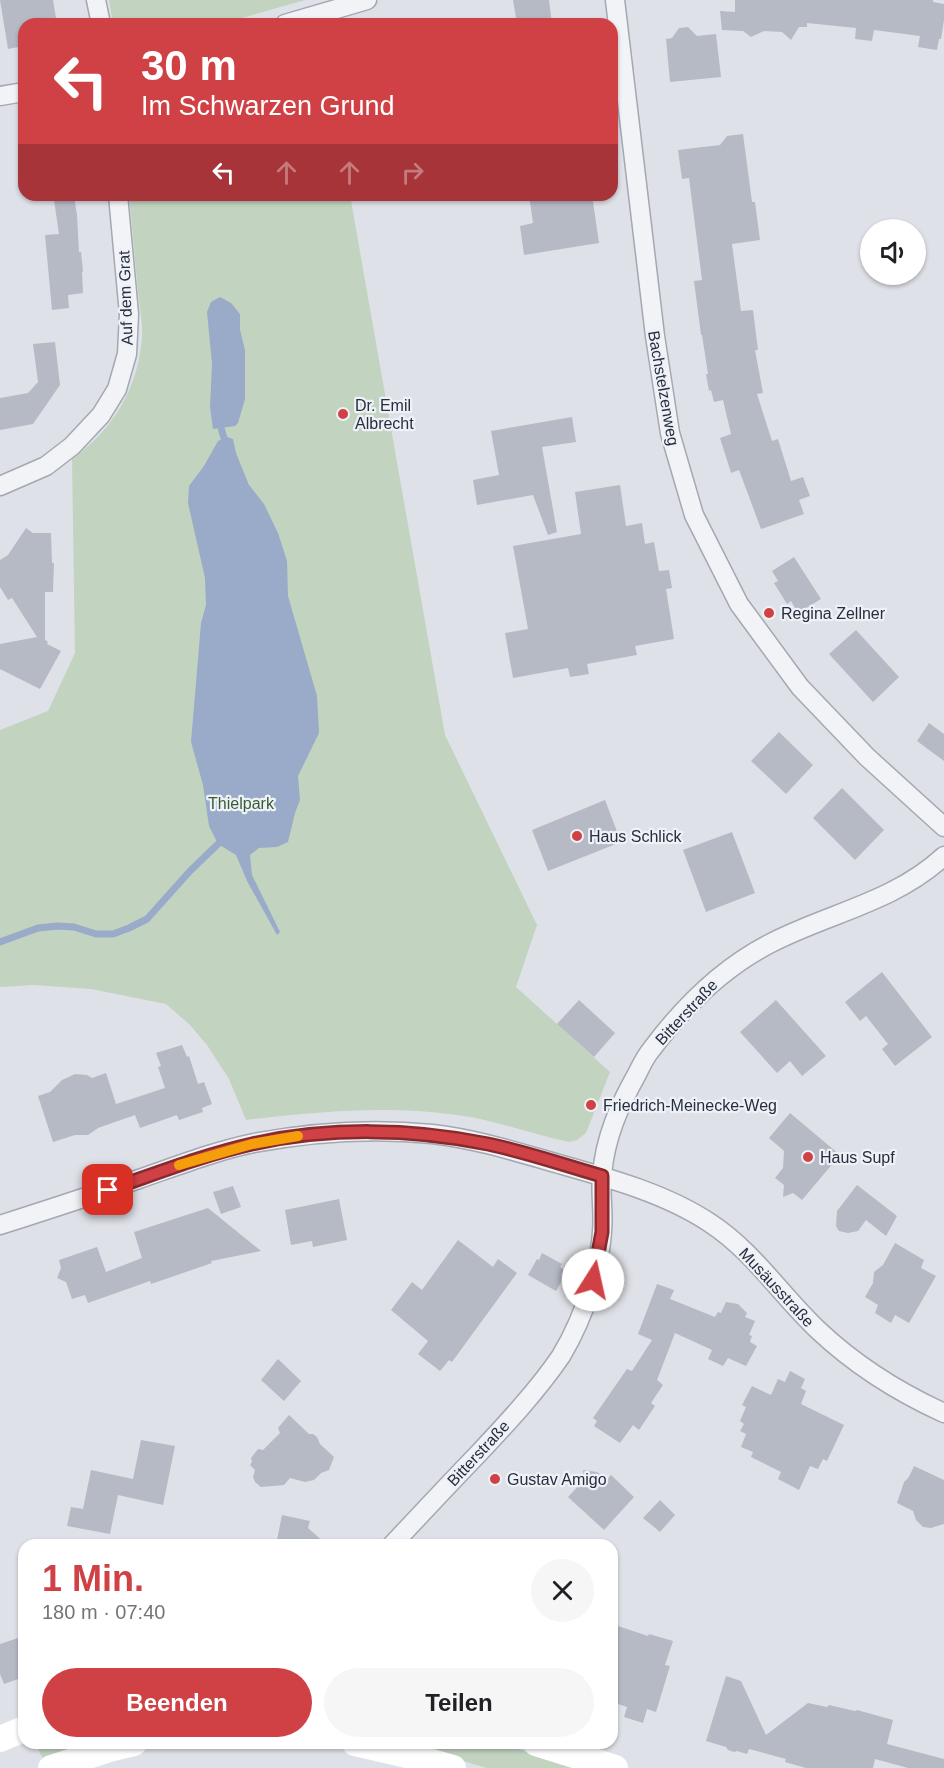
<!DOCTYPE html>
<html lang="de">
<head>
<meta charset="utf-8">
<style>
  body { margin:0; font-family:Arial,sans-serif; background:#f6f6f6; color:#202124; height:100vh; display:flex; flex-direction:column; font-size:22px; white-space:nowrap }
  * { box-sizing:border-box; margin:0 }
  p { font-size:20px; color:#757577 }
  .icon { flex:none; width:33px; height:33px; fill:none; stroke:currentColor; stroke-width:2; stroke-linecap:round; stroke-linejoin:round }
  .map { position:relative; flex:1; overflow:hidden }
  .panel { position:absolute; left:18px; top:1539px; width:600px; height:210px; display:flex; flex-direction:column; background:#fff; border-radius:18px; box-shadow:0 2px 4px #0004 }
  .panel>* { flex:none }
  .banner { position:absolute; left:18px; top:18px; width:600px; height:183px; border-radius:18px; box-shadow:0 2px 4px #0004; background:#d04146; color:#fff; overflow:hidden }
  .tools { position:absolute; left:860px; top:219px; display:grid; gap:12px }
  .tools a { display:grid; place-items:center; width:66px; height:66px; border-radius:50%; background:#fff; box-shadow:0 2px 4px #0004; font-size:30px }
  .pin { position:absolute; display:grid; place-items:center; width:51px; height:51px; color:#fff; margin:-26px; border-radius:12px; box-shadow:0 3px 9px #0006 }
  .me { position:absolute; width:66px; margin:-33px; rotate:10deg; stroke-linejoin:round; filter:drop-shadow(0 0 4px #0008) }
  .turn { display:flex; align-items:center; gap:21px; height:126px; padding:0 24px; font-size:27px }
  .turn .icon { width:78px; height:78px; stroke-width:2.5 }
  .turn b { display:block; font-size:42px; line-height:51px }
  .lanes { display:flex; align-items:center; height:57px; padding:0 24px; background:#0003; justify-content:center; gap:30px; direction:ltr }
  .lanes .off { opacity:.35 }
  .round { display:grid; place-items:center; flex:none; width:63px; height:63px; border-radius:32px; background:#f6f6f6 }
  .overview { display:flex; align-items:center; justify-content:space-between; height:102px; padding:0 24px }
  h1 { font-size:36px; font-weight:700; line-height:45px; color:#d04146 }
  .primary-button { display:flex; gap:12px; margin-top:auto; padding:12px 24px }
  .primary-button a { flex:1; height:69px; border-radius:36px; background:#d04146; color:#fff; font-size:24px; font-weight:700; line-height:69px; text-align:center }
  .primary-button a+a { background:#f6f6f6; color:#202124 }
  .map>svg:first-child { display:block }
</style>
</head>
<body>
<div class="map">
<svg width="944" height="1768" viewBox="0 0 944 1768">
  <rect width="100%" height="100%" fill="#dfe1e8"/>
  <g fill="#c2d3c0">
    <polygon points="109,0 305,0 221,24 113,24"/>
    <path d="M129,195H350L445,735L537,925L516,987L610,1072L586,1133L577,1140L569,1142C532,1134 495,1120 457,1115C389,1105 315,1112 246,1120L229,1079L207,1045L190,1025L166,1004L91,989L34,985L0,987V730L48,711L75,653L72,459C113,430 139,387 142,336C143,322 139,305 138,291C135,259 132,227 129,195Z"/>
    <polygon points="35,1743 94,1743 44,1761"/>
    <polygon points="402,1743 498,1743 579,1768 487,1768"/>
  </g>
  <g fill="#99abc9">
    <polygon points="220,297 231,303 240,314 240,330 245,350 245,399 238,423 235,426 213,429 210,407 212,364 207,312 211,302"/>
    <polygon points="227,437 233,439 236,453 249,485 264,504 278,533 287,561 288,596 317,696 319,733 298,776 300,800 295,813 288,842 277,847 259,848 250,855 252,875 280,932 277,935 247,881 236,855 218,844 209,826 203,785 191,742 201,623 206,605 205,578 188,503 189,486 204,466 218,441"/>
  </g>
  <g fill="none" stroke-linecap="round" stroke-linejoin="round">
    <g stroke="#99abc9" stroke-width="7">
      <polyline points="221,428 224,438"/>
      <polyline points="0,942 38,928 58,926 74,927 96,934 113,934 129,928 147,919 190,871 218,844"/>
    </g>
  </g>
  <g fill="#b6bac5">
    <polygon points="0,0 53,0 57,24 24,24 24,46 8,49"/>
    <polygon points="513,0 549,0 552,24 517,24"/>
    <polygon points="735,0 933,0 933,2 944,4 944,20 941,39 939,39 937,50 918,47 920,36 874,30 872,41 855,39 856,28 807,23 807,27 799,27 791,40 782,32 764,31 751,37 743,31 722,30 720,11 735,12"/>
    <polygon points="688,27 697,36 716,34 721,77 670,82 666,39 672,38 679,28"/>
    <polygon points="743,134 752,202 755,202 760,240 732,244 741,311 753,310 758,350 755,350 763,393 757,394 772,441 778,439 791,481 803,477 810,496 799,500 804,514 761,529 739,470 731,473 720,438 731,434 723,400 714,402 711,390 709,391 706,374 708,374 702,335 701,335 694,281 702,280 689,178 682,179 678,150 720,145 727,136"/>
    <polygon points="529,195 592,195 599,243 524,255 520,226 533,223"/>
    <polygon points="74,196 77,215 79,252 81,252 83,271 82,272 83,293 68,295 69,308 52,310 45,235 59,234 54,200"/>
    <polygon points="55,342 60,385 33,424 0,430 0,398 28,393 38,382 33,344"/>
    <polygon points="572,417 576,442 542,447 557,532 548,535 533,495 477,505 473,480 499,475 491,431"/>
    <polygon points="620,485 626,526 642,523 645,544 654,542 659,571 669,570 672,588 666,589 674,639 635,646 637,655 587,664 589,674 570,677 568,668 513,678 505,633 528,629 513,546 581,534 575,492"/>
    <polygon points="26,528 33,533 51,533 52,563 54,563 53,592 45,592 45,640 48,642 47,644 61,651 40,689 0,669 0,644 37,637 12,598 8,600 0,587 0,560 8,555"/>
    <polygon points="794,557 821,599 798,613 791,601 787,604 774,583 778,581 772,571"/>
    <polygon points="856,630 899,677 873,702 829,654"/>
    <polygon points="929,723 944,734 944,761 917,741"/>
    <polygon points="779,732 813,765 786,794 751,761"/>
    <polygon points="842,788 884,830 855,860 813,818"/>
    <polygon points="605,800 621,842 548,871 532,830"/>
    <polygon points="732,832 755,893 706,912 683,850"/>
    <polygon points="882,972 932,1037 895,1066 882,1049 888,1044 866,1016 860,1021 845,1002"/>
    <polygon points="579,1000 615,1033 594,1057 557,1024"/>
    <polygon points="776,1000 826,1056 802,1076 790,1061 777,1073 740,1032"/>
    <polygon points="182,1045 187,1057 189,1056 198,1084 204,1082 212,1104 202,1108 203,1112 179,1120 177,1115 140,1128 135,1115 98,1128 88,1135 75,1135 53,1142 38,1096 50,1092 62,1080 75,1074 87,1075 92,1078 106,1073 116,1104 165,1088 158,1067 161,1066 156,1053"/>
    <polygon points="790,1113 840,1155 802,1200 793,1193 783,1197 784,1185 775,1178 783,1168 784,1151 769,1138"/>
    <polygon points="857,1185 897,1216 886,1236 866,1220 858,1231 848,1233 839,1231 836,1226 837,1211"/>
    <polygon points="233,1186 241,1207 221,1214 213,1192"/>
    <polygon points="339,1199 347,1240 313,1247 312,1241 291,1245 285,1210"/>
    <polygon points="208,1208 261,1251 211,1261 212,1263 151,1284 150,1281 88,1303 85,1295 72,1299 66,1282 57,1278 61,1268 59,1260 97,1247 106,1272 142,1258 134,1232"/>
    <polygon points="458,1240 493,1267 498,1259 517,1273 452,1362 449,1360 440,1371 418,1354 428,1341 391,1310 412,1282 422,1290"/>
    <polygon points="895,1243 924,1260 921,1268 936,1276 909,1323 895,1315 891,1323 875,1313 878,1305 865,1297 873,1283 874,1272 883,1265"/>
    <polygon points="542,1253 562,1264 560,1267 567,1272 556,1291 528,1275 537,1259 539,1260"/>
    <polygon points="657,1284 674,1290 670,1299 715,1317 718,1312 721,1313 726,1302 738,1304 747,1313 745,1317 755,1321 749,1335 752,1336 750,1342 757,1346 746,1366 728,1358 723,1366 708,1359 712,1350 675,1333 657,1380 663,1385 651,1403 655,1406 639,1430 633,1425 620,1443 594,1426 597,1421 593,1418 627,1369 632,1371 652,1340 638,1334"/>
    <polygon points="278,1359 301,1381 284,1401 261,1380"/>
    <polygon points="790,1371 805,1379 801,1388 806,1391 801,1404 844,1425 827,1461 823,1459 818,1469 810,1466 799,1490 778,1479 781,1472 751,1457 753,1452 741,1447 746,1434 740,1431 744,1424 740,1421 746,1407 742,1405 752,1386 771,1395 778,1379 785,1382"/>
    <polygon points="289,1415 309,1434 313,1434 317,1437 320,1444 334,1457 329,1470 321,1473 314,1480 305,1482 290,1478 284,1485 261,1487 255,1482 253,1477 255,1470 250,1465 252,1462 251,1458 258,1449 263,1450 280,1433 278,1428"/>
    <polygon points="141,1440 175,1446 163,1505 118,1495 110,1534 67,1526 71,1507 83,1509 91,1470 133,1479"/>
    <polygon points="914,1466 944,1480 944,1524 931,1528 923,1527 916,1520 913,1511 897,1503 904,1482 909,1477"/>
    <polygon points="583,1470 597,1472 607,1480 611,1475 634,1497 604,1530 568,1497 584,1480"/>
    <polygon points="660,1500 675,1515 660,1532 643,1518"/>
    <polygon points="282,1515 310,1521 308,1528 327,1545 276,1545"/>
    <polygon points="612,1624 648,1636 649,1634 673,1641 665,1665 670,1666 656,1712 647,1709 643,1723 624,1717 627,1707 612,1702"/>
    <polygon points="24,1636 24,1677 4,1684 0,1674 0,1644"/>
    <polygon points="726,1676 741,1681 766,1735 808,1703 827,1707 829,1705 855,1711 857,1710 893,1720 887,1744 944,1759 944,1768 908,1768 875,1759 873,1768 806,1768 785,1762 786,1759 749,1749 747,1754 737,1751 734,1752 728,1750 726,1747 706,1741"/>
  </g>
  <g fill="none" stroke-linecap="round" stroke-linejoin="round">
    <g stroke="#a4a8b2" stroke-width="21">
      <g id="minor">
        <polyline points="96,0 101,24"/>
        <polyline points="615,0 655,336 670,433 694,515 739,604 800,687 867,757 944,827"/>
        <polyline points="285,24 367,0"/>
        <polyline points="0,96 24,92"/>
        <polyline points="0,486 46,466 72,446 101,415 117,389 127,354 129,314 118,195"/>
        <path d="M0,1225C47,1210 93,1195 139,1179C177,1166 215,1151 254,1143C312,1132 373,1128 432,1134C476,1139 517,1152 559,1164C609,1178 667,1194 710,1223C753,1251 781,1295 818,1330C855,1365 898,1392 944,1413"/>
        <path d="M392,1545C421,1514 450,1483 479,1453C508,1422 537,1391 561,1356C575,1333 585,1308 593,1283C597,1267 601,1248 602,1232C604,1213 600,1194 602,1175C605,1138 619,1106 637,1074C641,1066 645,1057 651,1050C683,1007 721,969 769,944C828,913 893,903 944,856"/>
      </g>
    </g>
    <use href="#minor" stroke="#f2f3f7" stroke-width="18"/>
    <g stroke="#fff" stroke-width="26">
      <polyline points="0,1739 24,1729"/>
      <polyline points="355,1743 407,1755 453,1768"/>
      <polyline points="536,1743 615,1768"/>
      <polyline points="51,1768 113,1748 134,1743"/>
    </g>
  </g>
  <g fill="none" stroke-linecap="round" stroke-linejoin="round">
    <g stroke="#872a2e" stroke-width="15">
      <path id="route" d="M108,1190C155,1174 203,1155 252,1144C328,1127 411,1128 488,1144C526,1152 564,1165 602,1176V1232L593,1280"/>
    </g>
    <use href="#route" stroke="#d04146" stroke-width="10"/>
    <polyline stroke="#f59e0b" stroke-width="10" points="179,1165 252,1144 298,1136"/>
  </g>
  <g fill="#d04146" stroke="#eef1f6" stroke-width="2">
    <circle cx="343" cy="414" r="6"/>
    <circle cx="769" cy="613" r="6"/>
    <circle cx="577" cy="836" r="6"/>
    <circle cx="591" cy="1105" r="6"/>
    <circle cx="808" cy="1157" r="6"/>
    <circle cx="495" cy="1479" r="6"/>
  </g>
  <g text-anchor="middle" stroke-width="4.5" stroke-linejoin="round" paint-order="stroke">
    <g font-size="16" fill="#272e40" stroke="#eef1f6">
      <text transform="translate(125 298) rotate(-92)" y="6">Auf dem Grat</text>
      <text transform="translate(664 388) rotate(80)" y="6">Bachstelzenweg</text>
      <text transform="translate(686 1012) rotate(-47)" y="6">Bitterstraße</text>
      <text transform="translate(777 1287) rotate(47)" y="6">Musäusstraße</text>
      <text transform="translate(478 1453) rotate(-47)" y="6">Bitterstraße</text>
    </g>
    <g font-size="16" fill="#272e40" stroke="#eef1f6" text-anchor="start">
      <text x="355" y="411">Dr. Emil<tspan x="355" dy="18">Albrecht</tspan></text>
      <text x="781" y="619">Regina Zellner</text>
      <text x="589" y="842">Haus Schlick</text>
      <text x="603" y="1111">Friedrich-Meinecke-Weg</text>
      <text x="820" y="1163">Haus Supf</text>
      <text x="507" y="1485">Gustav Amigo</text>
    </g>
    <g font-size="16" fill="#375c35" stroke="#eef1f6">
      <text x="241" y="809">Thielpark</text>
    </g>
  </g>
</svg>
<div class="tools">
<a><svg class="icon" aria-label="sound" viewBox="0 0 24 24"><path d="M4 9h4l5-4v14l-5-4H4zM17 9q2 3 0 6"/></svg></a>
</div>
<div class="pin" style="left:108px;top:1190px;background:#d93025"><svg class="icon" aria-label="arrive" viewBox="0 0 24 24"><path d="M6 21V4h12l-3 4 3 4H6"/></svg></div>
<svg class="me" style="left:593px;top:1280px" viewBox="-20 -20 40 40"><circle r="19" fill="#fff"/><path d="M0-13L10 11 0 6-10 11z" fill="#d04146"/></svg>
<div class="banner">
<div class="turn"><svg class="icon" aria-label="left" viewBox="0 0 24 24"><path d="M17 20v-9H6M10 6l-5 5 5 5"/></svg><div><b>30 m</b>Im Schwarzen Grund</div></div>
<div class="lanes"><svg class="icon" aria-label="left" viewBox="0 0 24 24"><path d="M17 20v-9H6M10 6l-5 5 5 5"/></svg><svg class="icon off" aria-label="ahead" viewBox="0 0 24 24"><path d="M12 20V5M6 11l6-6 6 6"/></svg><svg class="icon off" aria-label="ahead" viewBox="0 0 24 24"><path d="M12 20V5M6 11l6-6 6 6"/></svg><svg class="icon off" aria-label="right" viewBox="0 0 24 24"><path d="M7 20v-9h11M14 6l5 5-5 5"/></svg></div>
</div>
<section class="panel">
<div class="overview"><div><h1>1 Min.</h1><p>180 m · 07:40</p></div><a class="round"><svg class="icon" aria-label="close" viewBox="0 0 24 24"><path d="M6 6l12 12M18 6L6 18"/></svg></a></div>
<div class="primary-button"><a>Beenden</a><a>Teilen</a></div>
</section>
</div>
</body>
</html>
